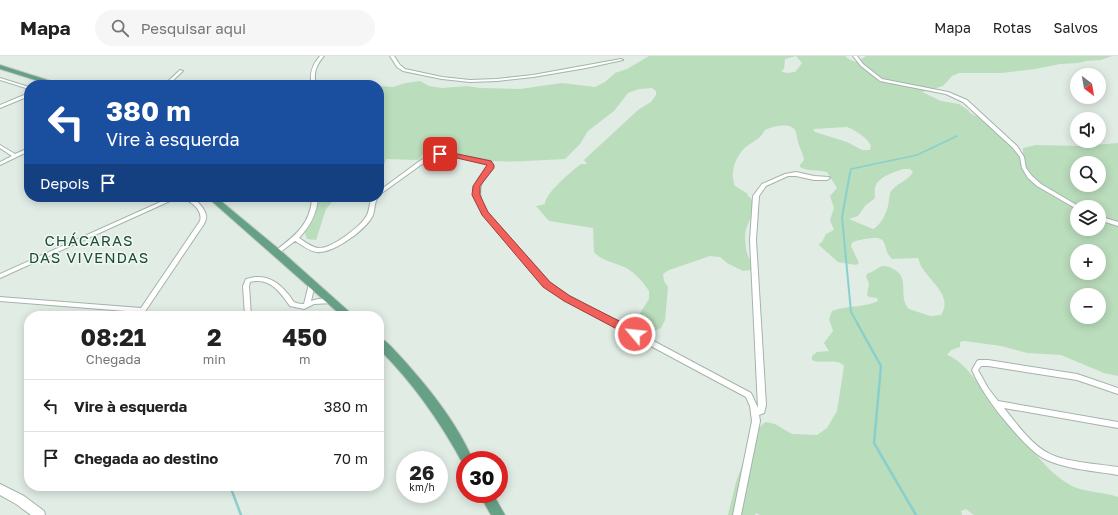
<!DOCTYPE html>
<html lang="pt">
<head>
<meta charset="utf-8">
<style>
  body { margin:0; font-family:"Golos Text",sans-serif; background:#f6f6f6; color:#222; height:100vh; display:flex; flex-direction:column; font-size:15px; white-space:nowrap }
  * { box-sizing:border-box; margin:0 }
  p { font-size:13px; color:#767676 }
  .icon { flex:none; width:22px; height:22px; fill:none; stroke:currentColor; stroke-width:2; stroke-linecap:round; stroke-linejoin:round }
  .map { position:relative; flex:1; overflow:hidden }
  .sheet { position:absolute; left:24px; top:255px; width:360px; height:180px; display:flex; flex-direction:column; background:#fff; border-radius:16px; box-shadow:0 2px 10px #0003 }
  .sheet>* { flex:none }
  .guide { position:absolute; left:24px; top:24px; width:360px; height:122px; border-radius:16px; box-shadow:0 2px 10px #0003; background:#1a4fa0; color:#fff; overflow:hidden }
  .needle { width:26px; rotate:149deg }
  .controls { position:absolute; left:1070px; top:12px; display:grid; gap:8px }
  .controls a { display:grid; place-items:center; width:36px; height:36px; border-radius:50%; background:#fff; box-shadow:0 2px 10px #0003; font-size:20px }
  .speed { position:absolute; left:396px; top:395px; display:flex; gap:8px; font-size:20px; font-weight:700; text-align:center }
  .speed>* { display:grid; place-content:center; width:52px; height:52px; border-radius:50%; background:#fff; box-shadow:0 2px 10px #0003; line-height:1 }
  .speed small { font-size:10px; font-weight:400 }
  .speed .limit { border:6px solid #d22; background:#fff; color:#111 }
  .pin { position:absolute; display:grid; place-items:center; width:34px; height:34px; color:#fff; margin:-17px; border-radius:8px; box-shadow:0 2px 6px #0006 }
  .me { position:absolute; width:44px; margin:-22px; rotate:298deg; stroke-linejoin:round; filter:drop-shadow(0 0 3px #0008) }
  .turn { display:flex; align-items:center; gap:14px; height:84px; padding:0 16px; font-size:18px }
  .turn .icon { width:52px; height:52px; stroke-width:2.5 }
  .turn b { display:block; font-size:28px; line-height:34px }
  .then { display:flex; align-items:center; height:38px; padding:0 16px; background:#0003; gap:8px; font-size:15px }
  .eta { display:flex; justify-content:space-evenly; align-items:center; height:68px; text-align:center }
  .eta b { font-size:24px; font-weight:700; line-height:28px }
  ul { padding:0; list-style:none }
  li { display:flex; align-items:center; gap:12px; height:52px; padding:0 16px; border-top:1px solid #e0e0e0 }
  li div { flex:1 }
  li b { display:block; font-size:15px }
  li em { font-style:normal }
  header { display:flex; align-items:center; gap:24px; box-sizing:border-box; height:56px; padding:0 20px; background:#fff; border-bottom:1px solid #e0e0e0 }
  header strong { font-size:19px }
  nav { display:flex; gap:22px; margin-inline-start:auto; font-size:14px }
  .search { width:280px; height:36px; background:#f6f6f6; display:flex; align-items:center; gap:10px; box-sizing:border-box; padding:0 14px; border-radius:22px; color:#767676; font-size:15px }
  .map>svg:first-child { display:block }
</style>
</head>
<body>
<header>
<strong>Mapa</strong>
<div class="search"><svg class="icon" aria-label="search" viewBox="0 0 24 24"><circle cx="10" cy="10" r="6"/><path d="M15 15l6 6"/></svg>Pesquisar aqui</div>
<nav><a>Mapa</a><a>Rotas</a><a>Salvos</a></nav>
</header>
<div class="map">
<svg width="1118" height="459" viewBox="0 0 1118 459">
  <rect width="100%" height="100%" fill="#e1ece5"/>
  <g fill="#baddbc" fill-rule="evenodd">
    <path d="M649,0H845L850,4L857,6L866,0H1112L1101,4L1086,5L1079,7L1060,8L1035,13L1002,17H959L952,20L943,30L922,36L941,45L959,48L968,54L970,57L988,66L1009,82L1017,95L1023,101V92L1036,89L1081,90L1118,87V320L1104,317L1061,299L1027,297L1001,290L964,285L960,286V291L951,294L947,299C965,305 980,331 992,346C1001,358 1012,369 1022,380C1034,395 1045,412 1061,423C1080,438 1097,434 1118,441V459H974L966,453L961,455L962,459H760L756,457L755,459H728L736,426L744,404L748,386C755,381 757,371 766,366L775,368L792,378L817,379L827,372L837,355L844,310C837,301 821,309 812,304V300L817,296L829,295L824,287L833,275L829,263L832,255C847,249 863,252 878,245L877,242L869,241L867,239L869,228L866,220L868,217C875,216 878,210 884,210C887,210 891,211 893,213C911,221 897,240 909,253L930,260L941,259C953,241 932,227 923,213C920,210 920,206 918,202L892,203C880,191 892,178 865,183C860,184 856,184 852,187L851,190L859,207L856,209L838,206L820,190L819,188L822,186L826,178L834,174L830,164L834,152L830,140L837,132L827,116C816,113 809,116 800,111V109L804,104C803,97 800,93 798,86C797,83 797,78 795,74C790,66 772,70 765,74C759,86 749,86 742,95C734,104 730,119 735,130L748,138L747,139C763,150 744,167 745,182C745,184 746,195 747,197C749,204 753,207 752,214L743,215L727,207L720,201L710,200L669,214L663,218L664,225L668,231L665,264L661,272L652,276L638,260L649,243V235C643,226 635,216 624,211C613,206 602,205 594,196L593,172L549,165L536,150L545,148C545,137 572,115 581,108H587L584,104L638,54L651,46L656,39V35L652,32L639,33L628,37L614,55L588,75L580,88L565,103C524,105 487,109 447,98L445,97V91L426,95L418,104L386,103L381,118H379V30L393,31L406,27L420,25L429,30L442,32L467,30L480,32L520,33L562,27L595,31L605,26L615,17L627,13ZM796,0L802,7L795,16L786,17L781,15L784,13L785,3ZM847,71C855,74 868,82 871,90L870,94H862L847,86L815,76L813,73ZM1077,107H1099V129H1077ZM903,113H910L913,116C908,126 895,127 890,137C889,141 889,146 888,150C886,158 880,170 873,173L849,163L858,160L865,150L875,142C875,138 874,132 876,129C880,120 895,116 903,113ZM1077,151H1099V173H1077ZM1077,195H1099V217H1077ZM1077,239H1099V261H1077Z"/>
    <polygon points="315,141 336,141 326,153 316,184 307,183 303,172"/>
  </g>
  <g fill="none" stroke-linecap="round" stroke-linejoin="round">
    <polyline stroke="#89d0cd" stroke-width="1.5" points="850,118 851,113 917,99 957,80"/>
    <polyline stroke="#89d0cd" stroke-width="2" points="850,117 842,161 851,256 858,268"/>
    <g stroke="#89d0cd" stroke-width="2.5">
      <polyline points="857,267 881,310 874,387 916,459"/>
      <polyline points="230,430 241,459"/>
    </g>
    <g stroke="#a4b4ab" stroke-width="2">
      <g id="minor">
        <path d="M320,0H324C316,9 313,17 316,29H312C309,18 312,9 320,0Z"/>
        <polygon points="390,0 394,0 400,9 405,13 442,21 470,24 497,23 533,19 621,3 623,4 586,12 533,21 497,25 470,26 442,23 403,15 397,11"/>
        <polygon points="853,0 857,0 863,8 882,23 948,36 967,44 1017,90 1024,101 1026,112 1032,120 1041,128 1080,151 1077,151 1077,153 1075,152 1037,130 1028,122 1022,112 1020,101 1013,92 963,46 946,38 880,25 861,10"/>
        <polygon points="180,14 183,15 168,29 164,29"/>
        <polygon points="0,22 29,31 29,33 0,24"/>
        <polygon points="217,26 218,26 218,28 199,29 201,28"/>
        <polygon points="62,27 73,28 75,29 50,29 52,28"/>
        <polygon points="29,37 29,40 0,52 0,49"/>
        <polygon points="0,89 15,98 29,92 29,95 0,109 0,106 12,100 0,92"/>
        <path d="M448,97L491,105L493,109C492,113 489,116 486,120C477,132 479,143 487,156L549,226L569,240L751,337L758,352L750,184L753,140L762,128L785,118L796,116L814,120L829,121L830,122L827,124H814L796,120H788L766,130L759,140L756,184L766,349L764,357L759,359L760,365L741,459H733L752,365L750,350L746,341L565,244L545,230L483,158C476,146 471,135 479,122C482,118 487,114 489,109L487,107L448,99L434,101L425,106L379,139V135L421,104L431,99Z"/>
        <path d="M176,141C180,141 185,140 189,141C196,142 205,153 206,159C207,163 205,165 204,168L142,260H136L138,256L0,245V241L141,252L200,165C203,155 193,147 185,143L170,145L0,222V218L167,143Z"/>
        <path d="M312,141H318C317,158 310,170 299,182C304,185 311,191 318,192C330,194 362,170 367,159C370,153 369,147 372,141H378C374,147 375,153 373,159C367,173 333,198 317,196C309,195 302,189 295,185L279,197H275L274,196L275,195C295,180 311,168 312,141Z"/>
        <polygon points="1099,160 1118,166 1118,170 1099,164"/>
        <path d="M255,221C270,220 279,227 288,238C290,240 292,244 294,246C296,247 300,248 303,248H304L309,228L312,226L315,228L311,245L318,243H334L335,245L334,247H332L314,248L304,253L290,250C280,236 270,221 250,226L249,230L251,260H245L243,230L246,223Z"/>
        <path d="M979,304H988L1077,318L1118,332V338L1077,324L988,310H981L978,314L988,332L998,345L1118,366V372L1004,352C1016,367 1031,388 1048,397C1064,406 1099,408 1118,411V419C1096,415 1063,413 1043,402C1034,397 1027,389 1020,382C1001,361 983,339 972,314L977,305Z"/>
      </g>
    </g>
    <g stroke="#a4b4ab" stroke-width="2">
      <polygon id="tertiary" points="0,428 24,440 44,455 45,459 31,459 16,448 0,439"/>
    </g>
    <g stroke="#c1c8c5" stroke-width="2">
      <g id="primary">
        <polygon points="0,9 60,28 61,29 51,29 0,13"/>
        <polygon points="207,141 216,141 280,194 354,260 342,260"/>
        <path d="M379,282C387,284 394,294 400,300C428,331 456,365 473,404H465V409L463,408C440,365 413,327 379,293Z"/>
        <polygon points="479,438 493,438 505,459 491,459"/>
      </g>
    </g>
    <use href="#minor" fill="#fff" fill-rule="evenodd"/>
    <use href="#tertiary" fill="#fff" fill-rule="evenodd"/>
    <use href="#primary" fill="#66a186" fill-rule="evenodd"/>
  </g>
  <polygon fill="#f1605a" stroke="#9d3e3a" points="440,96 448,96 491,105 494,109 494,112 480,130 480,139 488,156 550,226 570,240 639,275 640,278 639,281 632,281 564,245 543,231 482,159 472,139 473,130 487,109 448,100 437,100 437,97"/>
  <g text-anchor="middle" stroke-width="3" stroke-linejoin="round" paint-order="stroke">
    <g font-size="15" letter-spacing="1" fill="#1e4e38" stroke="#f2f8f3">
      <text x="89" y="190">CHÁCARAS<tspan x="89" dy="17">DAS VIVENDAS</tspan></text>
    </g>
  </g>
</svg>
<div class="controls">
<a><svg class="needle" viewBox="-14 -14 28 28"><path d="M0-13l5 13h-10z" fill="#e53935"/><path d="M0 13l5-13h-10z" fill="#767676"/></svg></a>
<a><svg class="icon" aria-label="sound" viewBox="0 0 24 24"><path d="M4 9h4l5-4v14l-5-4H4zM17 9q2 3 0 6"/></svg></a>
<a><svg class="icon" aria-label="search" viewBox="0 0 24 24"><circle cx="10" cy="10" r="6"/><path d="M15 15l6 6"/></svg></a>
<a><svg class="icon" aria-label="layers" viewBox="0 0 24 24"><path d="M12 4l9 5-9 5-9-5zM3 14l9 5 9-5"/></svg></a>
<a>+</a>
<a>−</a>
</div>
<div class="speed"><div>26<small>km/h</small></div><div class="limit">30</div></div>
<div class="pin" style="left:440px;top:98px;background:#d93025"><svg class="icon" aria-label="arrive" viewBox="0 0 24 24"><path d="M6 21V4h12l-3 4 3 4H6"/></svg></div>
<svg class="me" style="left:635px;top:278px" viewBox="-20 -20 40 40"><circle r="17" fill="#f1605a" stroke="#fff" stroke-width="3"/><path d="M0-11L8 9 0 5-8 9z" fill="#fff"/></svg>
<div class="guide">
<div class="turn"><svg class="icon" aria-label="left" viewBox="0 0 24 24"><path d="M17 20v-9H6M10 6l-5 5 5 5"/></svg><div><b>380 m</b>Vire à esquerda</div></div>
<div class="then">Depois<svg class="icon" aria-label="arrive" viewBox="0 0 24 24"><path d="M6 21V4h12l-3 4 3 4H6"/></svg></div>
</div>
<section class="sheet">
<div class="eta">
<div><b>08:21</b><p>Chegada</p></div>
<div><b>2</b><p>min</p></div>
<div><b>450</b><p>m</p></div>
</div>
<ul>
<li><svg class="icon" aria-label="left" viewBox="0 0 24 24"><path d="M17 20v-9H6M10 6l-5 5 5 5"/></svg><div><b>Vire à esquerda</b></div><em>380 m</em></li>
<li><svg class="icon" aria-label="arrive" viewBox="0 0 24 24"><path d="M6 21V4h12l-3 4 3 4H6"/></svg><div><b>Chegada ao destino</b></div><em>70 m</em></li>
</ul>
</section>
</div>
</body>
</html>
